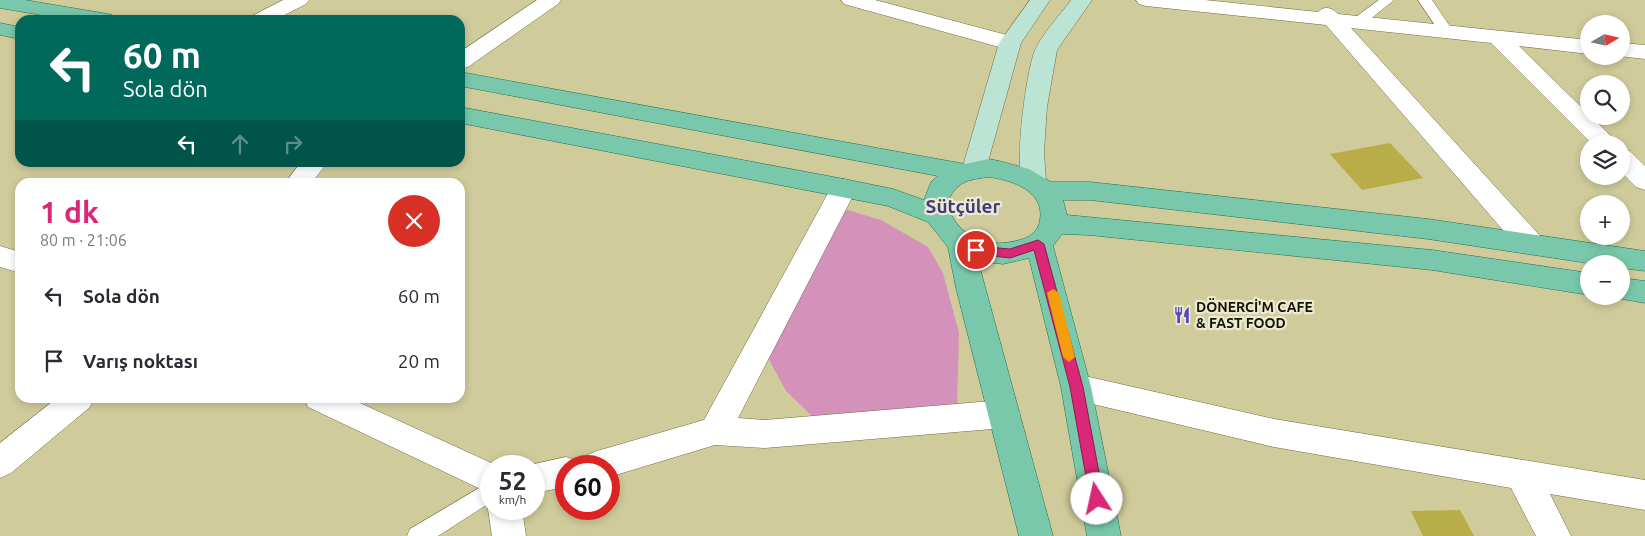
<!DOCTYPE html>
<html lang="tr">
<head>
<meta charset="utf-8">
<style>
  body { margin:0; font-family:Ubuntu,sans-serif; background:#f7f7f7; color:#2b2b33; height:100vh; display:flex; flex-direction:column; font-size:19px; white-space:nowrap }
  * { box-sizing:border-box; margin:0 }
  p { font-size:16px; color:#7c7c81 }
  .icon { flex:none; width:28px; height:28px; fill:none; stroke:currentColor; stroke-width:2; stroke-linecap:round; stroke-linejoin:round }
  .map { position:relative; flex:1; overflow:hidden }
  .sheet { position:absolute; left:15px; top:178px; width:450px; height:225px; display:flex; flex-direction:column; background:#fff; border-radius:15px; box-shadow:0 2px 8px #0003 }
  .sheet>* { flex:none }
  .banner { position:absolute; left:15px; top:15px; width:450px; height:152px; border-radius:15px; box-shadow:0 2px 8px #0003; background:#00695c; color:#fff; overflow:hidden }
  .needle { width:32px; rotate:81deg }
  .controls { position:absolute; left:1580px; top:15px; display:grid; gap:10px }
  .controls a { display:grid; place-items:center; width:50px; height:50px; border-radius:50%; background:#fff; box-shadow:0 2px 8px #0003; font-size:25px }
  .speed { position:absolute; left:480px; top:455px; display:flex; gap:10px; font-size:25px; font-weight:700; text-align:center }
  .speed>* { display:grid; place-content:center; width:65px; height:65px; border-radius:50%; background:#fff; box-shadow:0 2px 8px #0003; line-height:1 }
  .speed small { font-size:12px; font-weight:400 }
  .speed .limit { border:8px solid #d22; background:#fff; color:#111 }
  .pin { position:absolute; display:grid; place-items:center; width:42px; height:42px; color:#fff; margin:-21px; border:2px solid #fff; border-radius:50%; box-shadow:0 1px 5px #0007 }
  .me { position:absolute; width:55px; margin:-28px; rotate:350deg; stroke-linejoin:round; filter:drop-shadow(0 0 4px #0008) }
  .turn { display:flex; align-items:center; gap:18px; height:105px; padding:0 25px; font-size:22px }
  .turn .icon { width:65px; height:65px; stroke-width:2.5 }
  .turn b { display:block; font-size:35px; line-height:42px }
  .lanes { display:flex; align-items:center; height:48px; padding:0 25px; background:#0003; justify-content:center; gap:25px; direction:ltr }
  .lanes .off { opacity:.35 }
  .round { display:grid; place-items:center; flex:none; width:52px; height:52px; border-radius:26px; background:#f7f7f7 }
  .head { display:flex; align-items:center; justify-content:space-between; height:85px; padding:0 25px }
  h1 { font-size:30px; font-weight:600; line-height:38px; color:#db2777 }
  ul { padding:0; list-style:none }
  li { display:flex; align-items:center; gap:15px; height:65px; padding:0 25px }
  li div { flex:1 }
  li b { display:block; font-size:19px }
  li em { font-style:normal }
  .map>svg:first-child { display:block }
</style>
</head>
<body>
<div class="map">
<svg width="1645" height="536" viewBox="0 0 1645 536">
  <rect width="100%" height="100%" fill="#d0cb9b"/>
  <polygon fill="#d492ba" points="844,209 881,220 928,247 943,273 959,333 957,407 815,419 786,391 766,354"/>
  <g fill="#b8ad48">
    <polygon points="1390,143 1423,178 1362,190 1330,154"/>
    <polygon points="1460,510 1474,536 1423,536 1411,511"/>
  </g>
  <g fill="none" stroke-linecap="round" stroke-linejoin="round">
    <g stroke="#736e41" stroke-width="1">
      <g id="service">
        <polygon points="1379,0 1394,0 1363,25 1353,25 1351,22 1353,19"/>
        <polygon points="1418,0 1432,0 1453,31 1451,34 1441,34"/>
        <polygon points="491,481 491,502 438,536 407,536 410,529"/>
      </g>
    </g>
    <g stroke="#736e41" stroke-width="1">
      <g id="minor">
        <polygon points="283,0 309,0 306,4 275,20 248,20 252,16"/>
        <polygon points="537,0 561,0 558,4 468,67 460,69 460,52"/>
        <polygon points="841,0 875,0 1018,38 1021,43 1018,48 1010,50 844,4"/>
        <path d="M1136,0H1205L1318,12C1324,5 1333,8 1338,14L1589,40V54L1519,46L1619,144H1592L1491,43L1351,28L1541,237L1544,244L1541,251L1531,254L1521,251L1326,25L1146,6L1139,4Z"/>
        <polygon points="1621,43 1645,45 1645,59 1619,56 1621,56"/>
        <polygon points="1621,149 1630,151 1645,166 1645,190 1636,187 1621,172"/>
        <polygon points="301,162 328,162 312,182 286,182"/>
        <polygon points="844,179 853,182 857,188 738,418 765,420 1004,400 1015,404 1020,414 1015,424 1004,428 765,448 715,445 609,477 609,466 581,466 585,456 597,451 704,420 831,188 835,182"/>
        <polygon points="0,246 20,252 20,273 0,267"/>
        <polygon points="1076,374 1274,419 1645,480 1645,510 1550,494 1571,536 1536,536 1511,488 1274,447 1076,400 1065,396 1061,387 1065,378"/>
        <polygon points="57,398 94,398 90,407 11,473 0,478 0,443"/>
        <polygon points="304,398 349,398 498,466 491,466 491,494 308,407"/>
        <polygon points="566,457 578,461 580,466 566,466 566,487 534,493 534,466 525,466"/>
        <polygon points="491,502 491,509 522,509 526,536 492,536 488,509"/>
      </g>
    </g>
    <g stroke="#736e41" stroke-width="1">
      <g id="secondary">
        <polygon points="1030,0 1050,0 1021,43 986,169 983,175 974,178 965,175 962,169 999,43"/>
        <path d="M1071,0H1092L1057,50L1047,107L1044,152L1046,181L1042,187L1033,190L1024,187C1013,168 1026,72 1035,50C1042,34 1061,14 1071,0Z"/>
      </g>
    </g>
    <g stroke="#1c714c" stroke-width="1">
      <g id="primary">
        <polygon points="0,0 25,0 108,14 115,16 119,20 70,20 0,8"/>
        <polygon points="0,23 20,27 20,39 0,35"/>
        <path d="M460,72L965,164L989,159L999,161L1029,169L1051,182H1090L1428,219L1645,251V271L1621,268V264H1594L1428,239L1090,200H1063L1067,215L1432,250L1589,273V295L1432,270L1089,235L1062,234L1053,246L1091,387L1121,536H1087L1061,387L1029,258L1003,264L978,261L1053,536H1019L956,288L948,247L928,222L888,206L460,123V107L844,179L893,189L924,200L931,182L938,176L460,86ZM989,177C1012,180 1045,191 1040,220C1039,229 1032,236 1023,239C1010,243 995,245 982,241C957,233 933,201 963,183C970,179 981,178 989,177Z"/>
        <polygon points="1621,278 1645,281 1645,303 1611,297 1621,296"/>
      </g>
    </g>
    <use href="#service" fill="#fff" fill-rule="evenodd"/>
    <use href="#minor" fill="#fff" fill-rule="evenodd"/>
    <use href="#secondary" fill="#bce4d5" fill-rule="evenodd"/>
    <use href="#primary" fill="#79c8ac" fill-rule="evenodd"/>
  </g>
  <polygon fill="#db2777" stroke="#8e194d" points="1038,240 1044,244 1083,387 1104,499 1102,503 1097,505 1092,503 1090,499 1070,387 1034,250 1010,258 976,254 971,250 976,246 1010,249"/>
  <polygon fill="#f59e0b" points="1053,289 1059,293 1075,357 1069,362 1063,357 1047,293"/>
  <defs>
    <g id="restaurant-bare" transform="scale(1.35)"><path d="M-5-6h1v4h1v-4h1v4h1v-4h1v5L-1.5 .5V6h-2V.5L-5-1ZM5-6V6H3V1.5H1.5Q1.5-4 5-6Z" fill="#5547be" stroke="#ecead2" stroke-width="2.5" paint-order="stroke"/></g>
  </defs>
  <g fill-rule="evenodd">
    <use href="#restaurant-bare" x="1182" y="315"/>
  </g>
  <g text-anchor="middle" stroke-width="4.5" stroke-linejoin="round" paint-order="stroke">
    <g font-size="14" font-weight="bold" fill="#151303" stroke="#ecead2" text-anchor="start">
      <text x="1196" y="312">DÖNERCİ'M CAFE<tspan x="1196" dy="16">&amp; FAST FOOD</tspan></text>
    </g>
    <g font-size="19" font-weight="bold" fill="#3f3c78" stroke="#ecead2">
      <text x="963" y="213">Sütçüler</text>
    </g>
  </g>
</svg>
<div class="controls">
<a><svg class="needle" viewBox="-14 -14 28 28"><path d="M0-13l5 13h-10z" fill="#e53935"/><path d="M0 13l5-13h-10z" fill="#7c7c81"/></svg></a>
<a><svg class="icon" aria-label="search" viewBox="0 0 24 24"><circle cx="10" cy="10" r="6"/><path d="M15 15l6 6"/></svg></a>
<a><svg class="icon" aria-label="layers" viewBox="0 0 24 24"><path d="M12 4l9 5-9 5-9-5zM3 14l9 5 9-5"/></svg></a>
<a>+</a>
<a>−</a>
</div>
<div class="speed"><div>52<small>km/h</small></div><div class="limit">60</div></div>
<div class="pin" style="left:976px;top:250px;background:#d93025"><svg class="icon" aria-label="arrive" viewBox="0 0 24 24"><path d="M6 21V4h12l-3 4 3 4H6"/></svg></div>
<svg class="me" style="left:1097px;top:499px" viewBox="-20 -20 40 40"><circle r="19" fill="#fff"/><path d="M0-13L10 11 0 6-10 11z" fill="#db2777"/></svg>
<div class="banner">
<div class="turn"><svg class="icon" aria-label="left" viewBox="0 0 24 24"><path d="M17 20v-9H6M10 6l-5 5 5 5"/></svg><div><b>60 m</b>Sola dön</div></div>
<div class="lanes"><svg class="icon" aria-label="left" viewBox="0 0 24 24"><path d="M17 20v-9H6M10 6l-5 5 5 5"/></svg><svg class="icon off" aria-label="ahead" viewBox="0 0 24 24"><path d="M12 20V5M6 11l6-6 6 6"/></svg><svg class="icon off" aria-label="right" viewBox="0 0 24 24"><path d="M7 20v-9h11M14 6l5 5-5 5"/></svg></div>
</div>
<section class="sheet">
<div class="head"><div><h1>1 dk</h1><p>80 m · 21:06</p></div><a class="round" style="background:#d93025;color:#fff"><svg class="icon" aria-label="close" viewBox="0 0 24 24"><path d="M6 6l12 12M18 6L6 18"/></svg></a></div>
<ul>
<li><svg class="icon" aria-label="left" viewBox="0 0 24 24"><path d="M17 20v-9H6M10 6l-5 5 5 5"/></svg><div><b>Sola dön</b></div><em>60 m</em></li>
<li><svg class="icon" aria-label="arrive" viewBox="0 0 24 24"><path d="M6 21V4h12l-3 4 3 4H6"/></svg><div><b>Varış noktası</b></div><em>20 m</em></li>
</ul>
</section>
</div>
</body>
</html>
